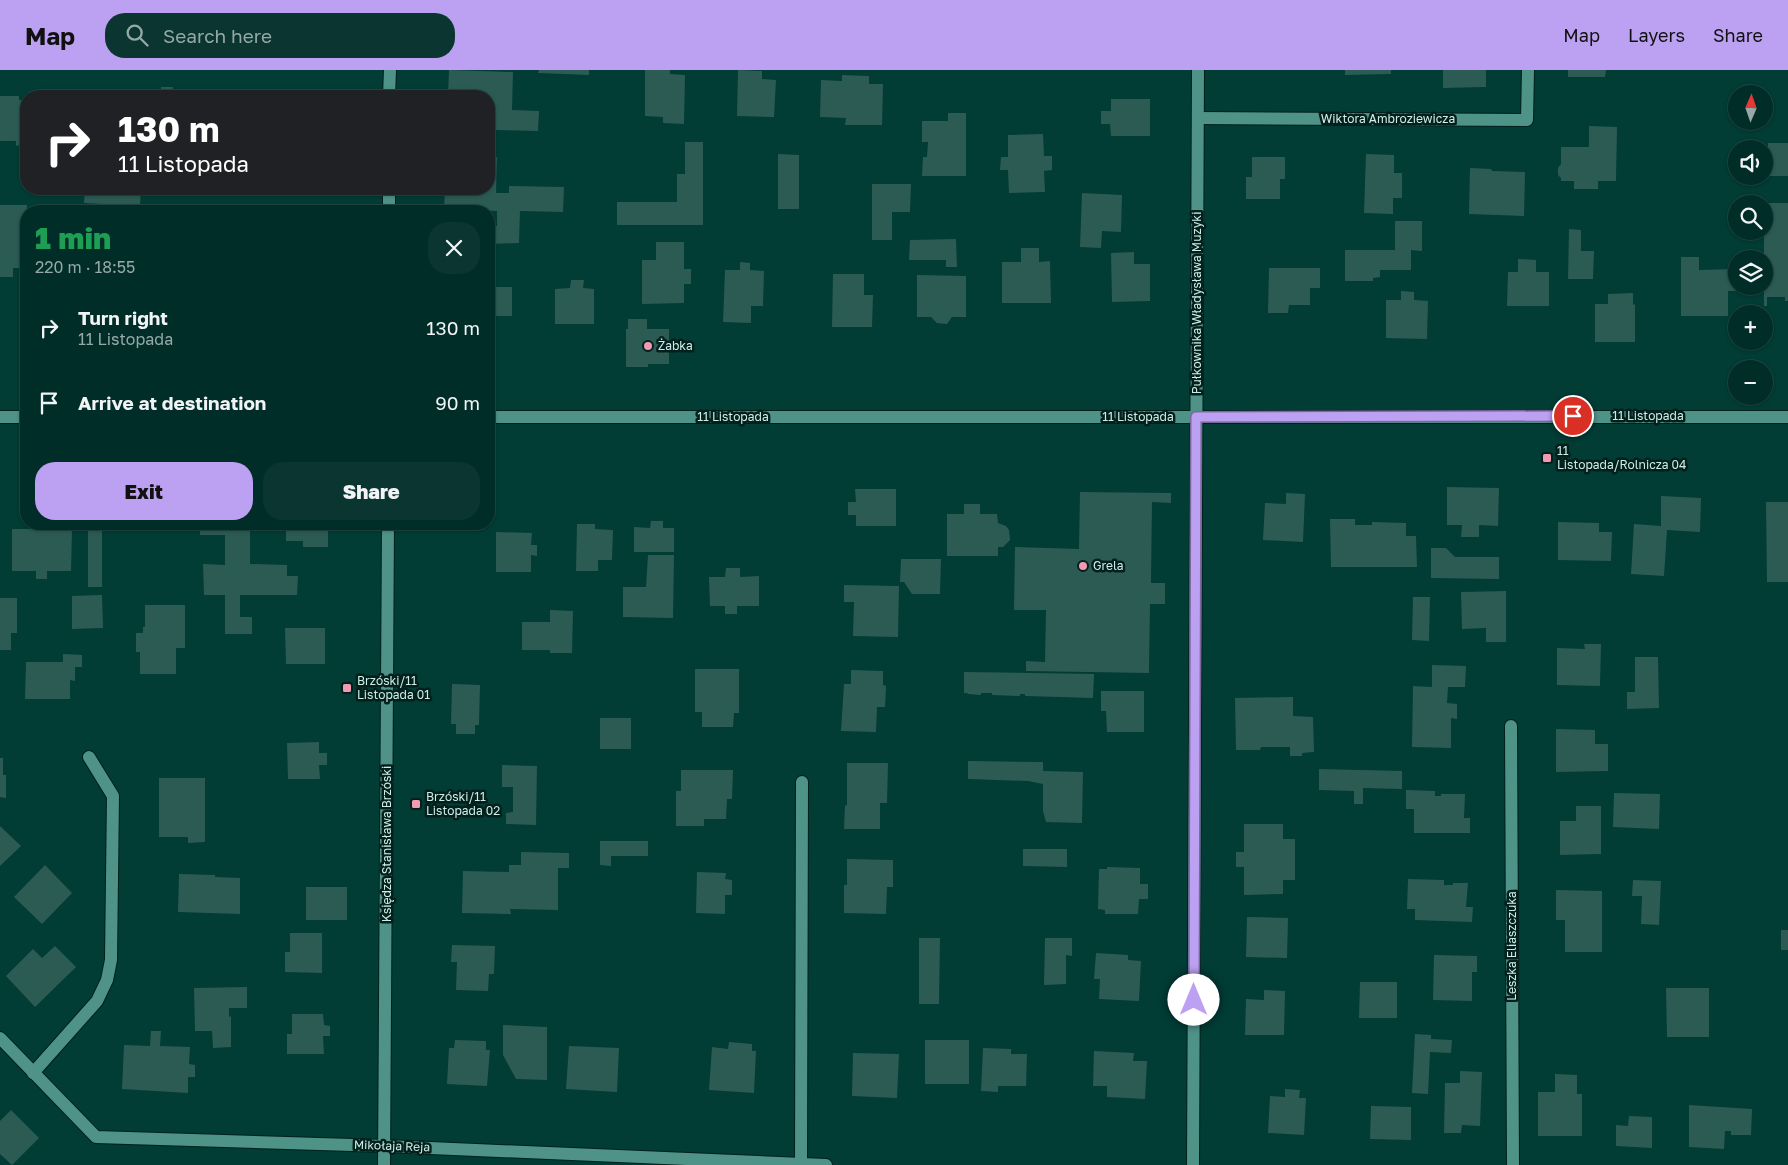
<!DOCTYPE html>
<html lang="en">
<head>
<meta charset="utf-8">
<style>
  body { margin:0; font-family:"Golos Text",sans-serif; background:#0b3530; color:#f1f3f6; height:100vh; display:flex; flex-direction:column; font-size:19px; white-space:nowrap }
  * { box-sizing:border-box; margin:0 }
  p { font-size:16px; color:#96a8a8 }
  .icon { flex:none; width:28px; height:28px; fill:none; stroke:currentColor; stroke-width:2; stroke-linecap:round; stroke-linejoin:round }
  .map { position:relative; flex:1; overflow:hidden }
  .details { position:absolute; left:20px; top:135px; width:475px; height:325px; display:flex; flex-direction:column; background:#012d28; border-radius:20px; box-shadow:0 1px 4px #0004,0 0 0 1px #234945 }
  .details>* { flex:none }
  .hud { position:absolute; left:20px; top:20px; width:475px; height:105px; border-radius:20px; box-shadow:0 1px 4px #0004,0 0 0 1px #234945; background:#202124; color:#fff; overflow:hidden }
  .needle { width:32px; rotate:2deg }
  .controls { position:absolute; left:1728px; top:15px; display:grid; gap:10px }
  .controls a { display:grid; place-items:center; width:45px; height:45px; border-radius:50%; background:#012d28; box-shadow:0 1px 4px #0004,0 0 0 1px #234945; font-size:25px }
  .pin { position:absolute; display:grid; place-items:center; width:42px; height:42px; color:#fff; margin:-21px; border:2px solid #fff; border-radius:50%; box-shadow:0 1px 5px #0007 }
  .me { position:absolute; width:55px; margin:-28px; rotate:0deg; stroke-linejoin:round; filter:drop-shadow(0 0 4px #0008) }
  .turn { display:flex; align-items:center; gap:18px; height:105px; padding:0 15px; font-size:22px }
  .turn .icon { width:65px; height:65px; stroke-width:2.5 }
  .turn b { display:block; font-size:35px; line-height:42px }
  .round { display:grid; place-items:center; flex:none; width:52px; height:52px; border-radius:20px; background:#0b3530 }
  .summary { display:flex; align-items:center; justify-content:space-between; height:85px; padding:0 15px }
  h1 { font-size:30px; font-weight:800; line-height:38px; color:#1e9e55 }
  .action { display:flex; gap:10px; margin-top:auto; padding:10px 15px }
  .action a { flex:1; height:58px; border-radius:20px; background:#bca0f2; color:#111; font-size:20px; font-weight:800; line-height:58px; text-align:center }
  .action a+a { background:#0b3530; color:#f1f3f6 }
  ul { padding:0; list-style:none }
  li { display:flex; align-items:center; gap:15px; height:75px; padding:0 15px }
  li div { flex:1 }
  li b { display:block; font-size:19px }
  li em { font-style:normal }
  header { display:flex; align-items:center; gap:30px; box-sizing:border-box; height:70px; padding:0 25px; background:#bca0f2; color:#111 }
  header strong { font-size:24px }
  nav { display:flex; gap:28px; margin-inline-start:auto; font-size:18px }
  .search { width:350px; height:45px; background:#0b3530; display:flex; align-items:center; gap:12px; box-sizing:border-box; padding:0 18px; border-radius:20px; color:#96a8a8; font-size:19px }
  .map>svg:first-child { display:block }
</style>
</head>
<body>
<header>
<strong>Map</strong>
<div class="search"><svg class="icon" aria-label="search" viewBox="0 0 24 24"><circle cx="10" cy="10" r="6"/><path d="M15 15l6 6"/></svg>Search here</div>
<nav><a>Map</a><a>Layers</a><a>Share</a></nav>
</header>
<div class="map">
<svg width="1788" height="1095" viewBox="0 0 1788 1095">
  <rect width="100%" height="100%" fill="#013c35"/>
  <g fill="#2c5b54">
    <polygon points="449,0 513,2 512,40 539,41 538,61 495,60 495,44 489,44 489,26 448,26"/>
    <polygon points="539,0 589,0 589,5 538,3"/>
    <polygon points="645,0 670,0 670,4 685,5 684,54 663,53 663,47 645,46"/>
    <polygon points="738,0 762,1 762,9 776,10 774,47 737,46"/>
    <polygon points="1345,0 1391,0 1391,4 1345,5"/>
    <polygon points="1443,0 1486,0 1486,17 1443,18"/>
    <polygon points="1568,0 1606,0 1605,7 1568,7"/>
    <polygon points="842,5 869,6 869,14 883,14 882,55 845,55 846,48 820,47 821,10 842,11"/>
    <polygon points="161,17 173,17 172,26 161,26"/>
    <polygon points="0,26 19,26 19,30 26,30 26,84 20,84 20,75 16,76 16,71 0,71"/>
    <polygon points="1111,29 1150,29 1150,66 1111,66 1110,54 1101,54 1101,41 1111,41"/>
    <polygon points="948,43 966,43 966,106 922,106 923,87 927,87 928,72 922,72 922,51 948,51"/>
    <polygon points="1589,56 1617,57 1616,111 1598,111 1598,119 1574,119 1574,111 1561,111 1561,108 1558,105 1558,98 1561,94 1561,77 1589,77"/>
    <polygon points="1043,64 1044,86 1052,86 1052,100 1044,101 1045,122 1009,123 1008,100 1000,100 1001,87 1008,87 1008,65"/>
    <polygon points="685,72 703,72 703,155 617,155 617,132 677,132 677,104 685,104"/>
    <rect x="1768" y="73" width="20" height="33"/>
    <polygon points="778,84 799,85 799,139 778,139"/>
    <polygon points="1366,84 1394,85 1394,103 1402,103 1402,128 1393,128 1393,144 1364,143"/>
    <polygon points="489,86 497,87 496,123 509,123 509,116 564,117 563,142 520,141 519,173 491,174 491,156 497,156 497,141 444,139 445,119 489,119"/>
    <polygon points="1252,87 1285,87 1285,109 1280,109 1280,129 1246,129 1246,107 1252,107"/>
    <polygon points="1470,98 1491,99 1492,101 1525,102 1524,146 1469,144"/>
    <polygon points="872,114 911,114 910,142 892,142 892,170 872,170"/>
    <polygon points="85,119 141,119 140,136 84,133"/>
    <polygon points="1082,123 1122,125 1121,162 1102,161 1101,178 1080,177"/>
    <polygon points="1764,133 1788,133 1788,231 1785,231 1785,227 1767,227 1767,236 1764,236"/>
    <polygon points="0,135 27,135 26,198 13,198 13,207 0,207"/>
    <polygon points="1395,151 1422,151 1422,181 1411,180 1411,200 1380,200 1380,207 1373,208 1373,211 1345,211 1345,180 1395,180"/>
    <polygon points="1569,159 1581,160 1581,181 1594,181 1593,209 1568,209"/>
    <polygon points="956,169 957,197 946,197 946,190 909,190 910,170"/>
    <polygon points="656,172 684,172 684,199 691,199 691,214 684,214 684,233 642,234 642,190 656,190"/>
    <polygon points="1021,178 1039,178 1039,192 1050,191 1051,233 1002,233 1002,192 1021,192"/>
    <polygon points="1134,182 1134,194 1150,194 1150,231 1112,232 1111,183"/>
    <polygon points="1681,187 1699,187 1699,200 1736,199 1737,221 1728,221 1728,246 1681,246"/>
    <polygon points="1518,189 1536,190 1536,202 1549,202 1549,236 1507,236 1508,202 1518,202"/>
    <polygon points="740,192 750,193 750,200 764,201 763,236 751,236 751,253 723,252 725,200 740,200"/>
    <polygon points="1269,198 1320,198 1320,218 1310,218 1310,235 1289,235 1288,243 1268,243"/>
    <polygon points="833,204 864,204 864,225 873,225 872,257 832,257"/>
    <polygon points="917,205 966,206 966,247 952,247 947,254 937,253 931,247 917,247"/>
    <polygon points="571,210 584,210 583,218 594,219 594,254 555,254 555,219 570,218"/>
    <polygon points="489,217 512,217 512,246 496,246 496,255 489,254"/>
    <polygon points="1401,221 1414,222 1414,230 1428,231 1427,269 1386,268 1386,230 1401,230"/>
    <polygon points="1633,223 1633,235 1635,234 1635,272 1595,272 1595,234 1608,234 1608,224"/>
    <polygon points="628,249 647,249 647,259 669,259 669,294 648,294 648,297 626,297 626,259 628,259"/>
    <polygon points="1447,417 1499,418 1498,456 1479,455 1479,467 1461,467 1462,455 1447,455"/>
    <polygon points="855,419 896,419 896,456 856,456 856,445 848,445 848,432 856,432"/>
    <polygon points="1080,422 1171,423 1171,433 1152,432 1151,513 1165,513 1165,534 1150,534 1149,603 1026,601 1026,591 1045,592 1046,540 1014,540 1015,477 1079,479"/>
    <polygon points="1286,423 1305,424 1303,472 1263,470 1265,433 1286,434"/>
    <polygon points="1661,426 1701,428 1700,462 1667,460 1664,506 1631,504 1634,454 1661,456"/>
    <polygon points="1766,432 1788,432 1788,512 1767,512"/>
    <polygon points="964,434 980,434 980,444 997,444 998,453 1006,456 1009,460 1010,470 1003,477 998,477 998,486 947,486 947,444 964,444"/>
    <polygon points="1330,449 1355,449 1355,455 1372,455 1372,452 1406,453 1406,466 1416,466 1417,497 1331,497"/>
    <polygon points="651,451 663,451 663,458 674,458 674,482 634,482 634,457 650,458"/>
    <polygon points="1558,452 1599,453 1599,462 1612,462 1611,491 1558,490"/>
    <polygon points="33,454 51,454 51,459 72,459 71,501 47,501 47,509 36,509 36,501 12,501 12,459 33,459"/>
    <polygon points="200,454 250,454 250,494 287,495 287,506 298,506 297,525 240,525 240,547 252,547 252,564 225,564 225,525 204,525 203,494 225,495 225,465 200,465"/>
    <polygon points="286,454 328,454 328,477 303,477 303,471 286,471"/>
    <polygon points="577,454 595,454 595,459 613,460 612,490 598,490 598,501 576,501"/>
    <rect x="88" y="457" width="14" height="60"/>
    <polygon points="496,462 532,463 531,475 537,475 537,486 531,485 531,502 496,502"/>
    <polygon points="1431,478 1446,478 1455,487 1499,487 1499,509 1431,508"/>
    <polygon points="648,485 674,485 673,548 623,547 623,517 646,517"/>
    <polygon points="901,489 941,489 940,524 912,524 904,512 900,512"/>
    <polygon points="726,498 740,498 740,507 759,506 759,536 737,536 737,544 725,544 725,536 710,536 709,507 725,507"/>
    <polygon points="844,515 899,516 898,567 853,566 854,532 844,532"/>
    <polygon points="1506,521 1506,572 1486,572 1486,558 1462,559 1461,522"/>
    <polygon points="102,525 103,558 72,559 72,526"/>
    <polygon points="1413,527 1430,527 1429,571 1412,570"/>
    <polygon points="0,528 17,528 17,563 11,563 11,580 0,580"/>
    <polygon points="145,535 185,535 185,578 176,578 176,604 140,604 140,582 136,582 136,563 143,563 143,557 145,557"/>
    <polygon points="550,540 573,541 572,583 550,583 550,580 522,580 522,552 550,552"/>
    <polygon points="285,558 325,558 325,594 286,594"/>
    <polygon points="1584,574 1601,574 1600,616 1557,615 1557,578 1585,579"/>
    <polygon points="63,584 82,585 82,597 75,597 75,611 70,610 70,629 25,629 26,592 63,592"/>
    <polygon points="1635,587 1658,587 1659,638 1627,639 1627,622 1635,622"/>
    <polygon points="1432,595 1466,596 1465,617 1448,617 1447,633 1457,634 1457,649 1451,648 1451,678 1412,677 1413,616 1432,617"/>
    <polygon points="695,599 739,599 739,643 734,643 733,657 702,657 702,642 695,642"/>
    <polygon points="851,600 883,601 883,615 886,616 885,637 877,637 876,662 841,661 844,614 851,614"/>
    <polygon points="964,602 1094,604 1093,628 1025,626 1025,624 1020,624 1020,626 992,625 992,623 981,623 981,625 968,624 967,623 964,623"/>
    <polygon points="452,614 480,615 479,655 475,655 475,664 456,664 456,654 451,654"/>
    <polygon points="1101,621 1144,621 1144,662 1107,662 1106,641 1101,641"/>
    <polygon points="1293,627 1293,646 1313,647 1314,682 1302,683 1302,686 1290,686 1290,677 1261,677 1260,680 1236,680 1235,628"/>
    <rect x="600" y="648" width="31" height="31"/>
    <polygon points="1556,659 1595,660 1595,674 1608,674 1608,701 1556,702"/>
    <polygon points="319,672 319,683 327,683 327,695 319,695 320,709 288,709 287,673"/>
    <polygon points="0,688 3,688 3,705 6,705 6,728 0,727"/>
    <polygon points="968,691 1043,692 1043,701 1083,702 1082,753 1046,752 1043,741 1043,714 1028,711 968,709"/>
    <polygon points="847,693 888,693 887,733 880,733 880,759 844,759 845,735 847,736"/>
    <polygon points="502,695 537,696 536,755 506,754 506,743 513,742 513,717 502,717"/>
    <polygon points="1319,699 1402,701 1402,719 1363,718 1363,734 1354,734 1354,721 1319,720"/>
    <polygon points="681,700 733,700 732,729 727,729 726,749 704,749 704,756 676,756 676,721 681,721"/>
    <polygon points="159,708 205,708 205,772 188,773 188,767 159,767"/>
    <polygon points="1406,720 1435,721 1435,726 1441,726 1441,724 1465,724 1464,748 1470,748 1470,763 1414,763 1414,739 1406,739"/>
    <polygon points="1614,723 1660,724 1659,759 1613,757"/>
    <polygon points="1576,736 1601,736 1601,784 1560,785 1560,751 1576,751"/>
    <polygon points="1244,754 1283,754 1283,769 1295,769 1295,810 1283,810 1283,824 1244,825 1244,797 1236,797 1236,782 1244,782"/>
    <polygon points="0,756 21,776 0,796"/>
    <polygon points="600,771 648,771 648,786 611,786 611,796 600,795"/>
    <polygon points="1023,779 1067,779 1067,797 1023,796"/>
    <polygon points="521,782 569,783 569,798 558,798 558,840 510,839 511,844 462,843 463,801 509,802 509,795 521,795"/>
    <polygon points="847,789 893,790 893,817 887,817 886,844 844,843 844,815 847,815"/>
    <polygon points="45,795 72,823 42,854 14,827"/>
    <polygon points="1107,797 1140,798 1140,814 1148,814 1148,829 1139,829 1138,844 1105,844 1105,840 1098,839 1099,799 1107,799"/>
    <polygon points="697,802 726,803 725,809 732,810 732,825 725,825 725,844 696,843"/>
    <polygon points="179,804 215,805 215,807 240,808 240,844 178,842"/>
    <polygon points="1408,809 1444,810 1444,815 1453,815 1453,813 1468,813 1466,837 1473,837 1472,852 1415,850 1415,839 1407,839"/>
    <polygon points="1633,810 1661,811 1659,855 1641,854 1642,826 1632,826"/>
    <rect x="306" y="817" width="41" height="33"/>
    <polygon points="1556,820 1602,821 1602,882 1565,882 1565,850 1556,850"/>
    <polygon points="1247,847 1288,848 1287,888 1246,887"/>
    <rect x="1781" y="860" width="7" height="20"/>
    <polygon points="290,863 322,863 322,903 285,902 285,882 290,882"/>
    <polygon points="919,868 940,868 939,934 919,934"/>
    <polygon points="1045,868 1072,868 1072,886 1066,885 1066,914 1044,915"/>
    <polygon points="452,875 495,876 494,904 489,904 488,921 456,920 457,892 451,892"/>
    <polygon points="55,876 76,897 35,937 6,906 33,879 42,888"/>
    <polygon points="1096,883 1128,885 1128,890 1141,891 1139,931 1099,929 1100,909 1094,909"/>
    <polygon points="1434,885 1477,886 1477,902 1472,902 1472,931 1433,930"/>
    <polygon points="1360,912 1397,912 1397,948 1359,948"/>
    <polygon points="247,917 247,938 229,938 229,947 231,946 231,977 213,978 212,961 195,961 194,918"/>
    <polygon points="1666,918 1709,918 1709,967 1667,967"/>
    <polygon points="1264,920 1285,921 1284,965 1245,965 1246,929 1264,930"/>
    <polygon points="292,944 323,944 324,955 330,956 330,966 323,966 324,984 287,984 287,964 292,964"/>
    <polygon points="503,955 547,957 547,1010 516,1009 503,985"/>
    <polygon points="151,961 161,961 160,976 190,977 189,994 195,995 195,1007 188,1007 188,1023 122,1019 124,975 150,976"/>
    <polygon points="1415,964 1431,965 1431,969 1452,970 1451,983 1430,982 1428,1024 1412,1023"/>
    <polygon points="455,970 486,971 486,980 490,980 487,1016 447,1014 449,978 454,978"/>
    <rect x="925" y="970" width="44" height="44"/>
    <polygon points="729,972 752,974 752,981 756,981 754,1023 709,1020 712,977 728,979"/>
    <polygon points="569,976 619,978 617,1022 566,1019"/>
    <polygon points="983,978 1011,979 1011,984 1027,984 1026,1016 998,1016 998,1022 981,1021"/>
    <polygon points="1094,981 1134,983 1133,991 1147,991 1145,1029 1107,1027 1107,1016 1093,1016"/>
    <polygon points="853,983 899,984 897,1028 852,1026"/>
    <polygon points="1460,1001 1482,1002 1480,1056 1462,1055 1461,1063 1444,1063 1445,1013 1460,1013"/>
    <polygon points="1555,1004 1577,1005 1577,1024 1582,1024 1582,1066 1538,1066 1538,1022 1555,1022"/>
    <polygon points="1285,1019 1300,1020 1299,1028 1306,1028 1304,1065 1268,1063 1270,1026 1285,1027"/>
    <polygon points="1689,1035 1752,1039 1751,1065 1731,1065 1731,1061 1725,1061 1724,1079 1689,1077"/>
    <polygon points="1371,1036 1411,1037 1411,1070 1370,1069"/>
    <polygon points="11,1040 39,1068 12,1095 0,1084 0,1051"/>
    <polygon points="1629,1046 1652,1047 1652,1078 1616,1076 1616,1055 1628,1056"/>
  </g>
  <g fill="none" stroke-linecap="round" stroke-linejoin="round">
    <g stroke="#00211c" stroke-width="14">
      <polyline id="lane" points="33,1003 97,931 107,910 111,890 113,726 89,687"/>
    </g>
    <g stroke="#00211c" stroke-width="14">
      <g id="street">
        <polyline points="389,26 390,0"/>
        <polyline points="1198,48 1527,50 1528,0"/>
        <polyline points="389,141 389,119"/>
        <polyline points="1511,656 1513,1095"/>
        <polyline points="0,968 96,1067 385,1076 826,1095"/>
        <polyline points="801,1094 802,712"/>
        <polyline points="1193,1095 1198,0"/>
      </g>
    </g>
    <g stroke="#00211c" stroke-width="14">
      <g id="secondary">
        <polyline points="0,347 26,347"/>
        <polyline points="489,347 1788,347"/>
        <polyline points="384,1095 388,454"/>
      </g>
    </g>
    <use href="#lane" stroke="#4f9287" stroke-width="12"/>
    <use href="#street" stroke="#4f9287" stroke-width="12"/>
    <use href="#secondary" stroke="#4f9287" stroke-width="12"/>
  </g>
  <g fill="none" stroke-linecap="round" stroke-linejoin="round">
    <g stroke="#7a689d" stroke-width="12">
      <polyline id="route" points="1194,930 1196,347 1573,346"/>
    </g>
    <use href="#route" stroke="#bca0f2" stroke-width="9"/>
  </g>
  <g fill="#f19ab1" stroke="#03201c" stroke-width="2">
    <circle cx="648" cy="276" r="5"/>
    <rect x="1542" y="383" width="10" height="10" rx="2.5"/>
    <circle cx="1083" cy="496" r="5"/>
    <rect x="342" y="613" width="10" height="10" rx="2.5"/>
    <rect x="411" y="729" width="10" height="10" rx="2.5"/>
  </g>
  <g text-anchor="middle" stroke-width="5" stroke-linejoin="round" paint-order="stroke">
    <g font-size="12" fill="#cdeee7" stroke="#03201c">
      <text x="1388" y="53">Wiktora Ambroziewicza</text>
      <text transform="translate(1197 233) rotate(-90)" y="4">Pułkownika Władysława Muzyki</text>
      <text x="1648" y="350">11 Listopada</text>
      <text x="733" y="351">11 Listopada</text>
      <text x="1138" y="351">11 Listopada</text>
      <text transform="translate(387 774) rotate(-90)" y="4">Księdza Stanisława Brzóski</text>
      <text transform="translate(1512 876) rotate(-90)" y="4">Leszka Eliaszczuka</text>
      <text transform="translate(392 1076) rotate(2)" y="4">Mikołaja Reja</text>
    </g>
    <g font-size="12" fill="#cdeee7" stroke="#03201c" text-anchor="start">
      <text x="658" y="280">Żabka</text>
      <text x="1557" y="385">11<tspan x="1557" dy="14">Listopada/Rolnicza 04</tspan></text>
      <text x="1093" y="500">Grela</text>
      <text x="357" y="615">Brzóski/11<tspan x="357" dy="14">Listopada 01</tspan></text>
      <text x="426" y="731">Brzóski/11<tspan x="426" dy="14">Listopada 02</tspan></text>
    </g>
  </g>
</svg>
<div class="controls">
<a><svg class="needle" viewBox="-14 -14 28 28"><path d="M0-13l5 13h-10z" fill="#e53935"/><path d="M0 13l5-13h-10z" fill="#96a8a8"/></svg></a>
<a><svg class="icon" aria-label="sound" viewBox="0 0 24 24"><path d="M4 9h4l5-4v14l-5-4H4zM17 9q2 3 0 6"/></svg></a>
<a><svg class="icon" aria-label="search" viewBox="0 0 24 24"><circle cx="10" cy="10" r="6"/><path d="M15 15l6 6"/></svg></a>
<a><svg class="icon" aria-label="layers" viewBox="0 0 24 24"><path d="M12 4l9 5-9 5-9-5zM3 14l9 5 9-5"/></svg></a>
<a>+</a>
<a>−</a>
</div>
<div class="pin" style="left:1573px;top:346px;background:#d93025"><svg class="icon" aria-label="arrive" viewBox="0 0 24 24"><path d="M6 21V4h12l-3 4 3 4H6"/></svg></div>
<svg class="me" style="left:1194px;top:930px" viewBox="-20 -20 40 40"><circle r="19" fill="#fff"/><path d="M0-13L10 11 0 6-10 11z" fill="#bca0f2"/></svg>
<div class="hud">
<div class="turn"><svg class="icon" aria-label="right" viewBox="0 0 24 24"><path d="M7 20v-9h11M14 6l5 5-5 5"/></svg><div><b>130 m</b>11 Listopada</div></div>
</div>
<section class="details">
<div class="summary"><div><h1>1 min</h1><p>220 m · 18:55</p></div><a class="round"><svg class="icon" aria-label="close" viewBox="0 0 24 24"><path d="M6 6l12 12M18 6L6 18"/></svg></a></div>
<ul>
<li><svg class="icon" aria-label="right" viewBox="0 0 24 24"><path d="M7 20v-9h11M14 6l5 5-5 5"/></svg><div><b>Turn right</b><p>11 Listopada</p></div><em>130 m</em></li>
<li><svg class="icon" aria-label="arrive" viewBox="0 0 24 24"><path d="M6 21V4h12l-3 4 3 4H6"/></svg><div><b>Arrive at destination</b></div><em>90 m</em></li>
</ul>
<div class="action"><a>Exit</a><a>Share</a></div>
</section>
</div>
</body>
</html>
